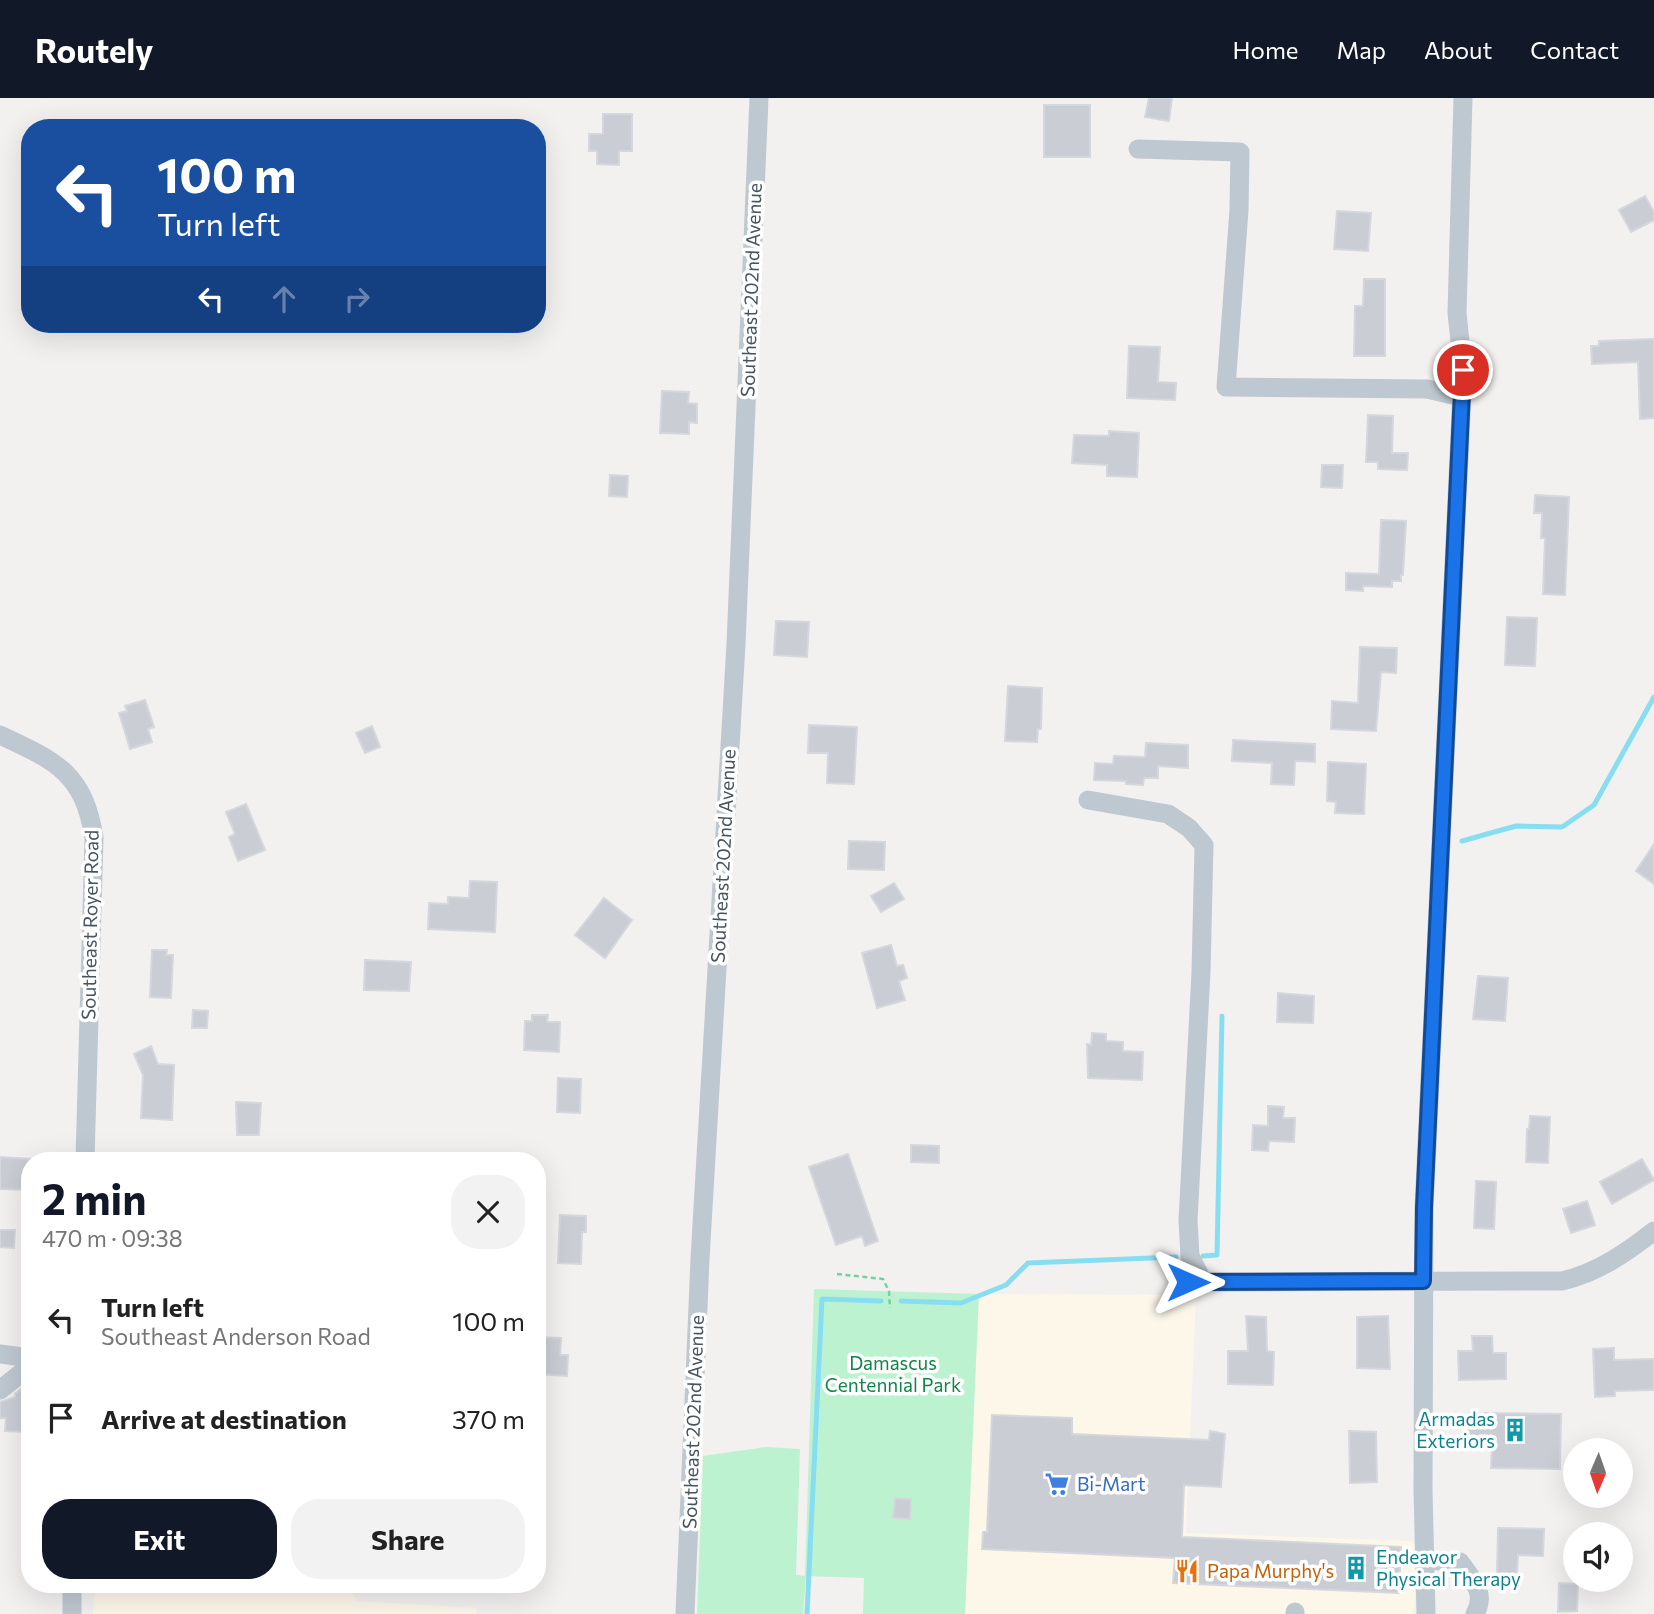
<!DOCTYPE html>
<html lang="en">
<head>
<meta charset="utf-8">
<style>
  body { margin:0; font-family:Commissioner,sans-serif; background:#f2f2f2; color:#222; height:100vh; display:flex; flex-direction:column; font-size:26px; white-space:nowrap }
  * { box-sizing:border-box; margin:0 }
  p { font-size:23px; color:#767676 }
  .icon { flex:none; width:38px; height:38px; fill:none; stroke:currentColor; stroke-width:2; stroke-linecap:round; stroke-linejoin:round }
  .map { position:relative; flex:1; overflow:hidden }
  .drawer { position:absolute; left:21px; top:1054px; width:525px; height:441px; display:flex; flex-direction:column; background:#fff; border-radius:28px; box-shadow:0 7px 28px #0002 }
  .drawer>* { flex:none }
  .banner { position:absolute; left:21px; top:21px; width:525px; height:214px; border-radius:28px; box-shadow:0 7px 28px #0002; background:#1a4fa0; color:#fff; overflow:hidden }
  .needle { width:46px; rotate:182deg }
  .buttons { position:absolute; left:1563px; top:1340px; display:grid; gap:14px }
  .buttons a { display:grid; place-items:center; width:70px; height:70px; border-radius:50%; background:#fff; box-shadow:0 7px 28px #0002; font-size:35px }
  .pin { position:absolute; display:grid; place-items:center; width:60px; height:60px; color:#fff; margin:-30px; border:4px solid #fff; border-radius:50%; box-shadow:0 2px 7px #0007 }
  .me { position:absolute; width:77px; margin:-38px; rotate:90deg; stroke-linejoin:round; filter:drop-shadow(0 0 5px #0008) }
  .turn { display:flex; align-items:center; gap:24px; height:147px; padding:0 21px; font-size:32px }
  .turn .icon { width:91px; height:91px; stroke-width:2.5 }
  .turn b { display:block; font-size:49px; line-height:60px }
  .lanes { display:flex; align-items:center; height:66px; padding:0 21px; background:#0003; justify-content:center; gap:35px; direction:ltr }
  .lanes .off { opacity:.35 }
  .round { display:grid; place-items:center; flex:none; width:74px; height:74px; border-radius:28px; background:#f2f2f2 }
  .headline { display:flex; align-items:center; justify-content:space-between; height:119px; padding:0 21px }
  h1 { font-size:42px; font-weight:700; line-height:52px; color:#111827 }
  .action { display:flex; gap:14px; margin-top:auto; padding:14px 21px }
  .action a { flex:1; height:80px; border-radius:28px; background:#111827; color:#fff; font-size:28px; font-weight:700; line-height:80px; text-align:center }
  .action a+a { background:#f2f2f2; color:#222 }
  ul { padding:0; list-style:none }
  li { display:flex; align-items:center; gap:21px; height:98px; padding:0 21px }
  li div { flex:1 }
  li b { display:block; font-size:26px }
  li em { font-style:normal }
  header { display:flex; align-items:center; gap:42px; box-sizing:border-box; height:98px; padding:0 35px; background:#111827; color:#fff }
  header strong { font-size:33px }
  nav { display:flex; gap:38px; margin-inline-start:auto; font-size:24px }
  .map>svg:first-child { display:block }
</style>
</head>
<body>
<header>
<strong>Routely</strong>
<nav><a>Home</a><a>Map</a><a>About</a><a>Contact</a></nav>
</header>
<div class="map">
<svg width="1654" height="1516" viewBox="0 0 1654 1516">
  <rect width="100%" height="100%" fill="#f3f0f0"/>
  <g fill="#fdf7ea">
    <polygon points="979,1196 1196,1197 1186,1435 1412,1443 1416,1451 1415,1504 1413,1516 965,1516"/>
    <polygon points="95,1487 352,1494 357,1503 477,1510 476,1516 93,1516"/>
  </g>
  <polygon fill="#bdf2d0" points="814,1191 979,1196 965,1516 863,1516 864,1480 806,1478 803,1516 697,1516 703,1358 766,1349 800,1351 796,1477 805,1478"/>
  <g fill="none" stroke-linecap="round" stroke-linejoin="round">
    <g stroke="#88def1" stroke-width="5">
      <polyline points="1462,743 1516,728 1562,729 1594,707 1654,599"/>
      <polyline points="1203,1158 1217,1157 1222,918"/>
      <polyline points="901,1203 961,1205 1006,1187 1028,1165 1176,1159"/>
      <polyline points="807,1516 822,1201 881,1203"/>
    </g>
  </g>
  <g fill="#cacdd3" stroke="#d4d7dc" stroke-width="2">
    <polygon points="1149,0 1172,0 1169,23 1145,19"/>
    <rect x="1044" y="7" width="46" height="52"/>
    <polygon points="603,16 632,16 632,53 619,53 619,67 597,66 597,53 589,53 589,36 603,36"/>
    <polygon points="1645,98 1654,114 1654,122 1631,134 1619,112"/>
    <polygon points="1337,113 1371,115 1368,153 1334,151"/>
    <polygon points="1364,181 1385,181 1385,258 1354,258 1355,208 1363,208"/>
    <polygon points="1654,241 1654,320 1640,321 1638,264 1592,266 1591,248 1599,248 1599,243"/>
    <polygon points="1129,248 1160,249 1158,284 1176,285 1175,302 1127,300"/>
    <polygon points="662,293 689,294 688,305 697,306 697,325 689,324 689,336 660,335"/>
    <polygon points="1368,317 1393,318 1392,355 1408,355 1407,372 1378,371 1378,364 1366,364"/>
    <polygon points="1109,333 1139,335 1137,379 1107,378 1107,367 1072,365 1074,337 1109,338"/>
    <polygon points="1322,367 1343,367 1342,390 1321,389"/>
    <polygon points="610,377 628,378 627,399 609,398"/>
    <polygon points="1535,397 1569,399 1565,497 1543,496 1545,440 1541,440 1542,415 1534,415"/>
    <polygon points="1381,422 1406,423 1403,477 1401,477 1401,483 1392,483 1392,489 1363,488 1363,493 1346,492 1346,475 1379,476"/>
    <polygon points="1507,519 1537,520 1535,568 1505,567"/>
    <polygon points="776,523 809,524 807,559 774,557"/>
    <polygon points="1360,549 1397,550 1396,575 1381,574 1376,633 1331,631 1332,603 1358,605"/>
    <polygon points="1008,588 1042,590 1041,631 1038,631 1037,644 1005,643"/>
    <polygon points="145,602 154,629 148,631 152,644 130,651 119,615 127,613 125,608"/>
    <polygon points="809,627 857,629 854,686 827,685 828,655 808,655"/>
    <polygon points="372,628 380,649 365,655 356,635"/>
    <polygon points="1233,642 1315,646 1315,664 1295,663 1294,687 1271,686 1272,665 1232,663"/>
    <polygon points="1146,645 1188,647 1188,670 1158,668 1158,680 1144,680 1143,687 1126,686 1126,683 1094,682 1095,665 1113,666 1114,658 1145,659"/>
    <polygon points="1328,664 1366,666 1364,716 1335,715 1336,704 1327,703"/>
    <polygon points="246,706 265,752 238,763 229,739 235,736 226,714"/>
    <polygon points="849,743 885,744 884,772 848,771"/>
    <polygon points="1654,746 1654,786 1636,773"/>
    <polygon points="470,783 497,784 495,834 428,831 429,805 448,806 448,799 469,800"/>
    <polygon points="894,785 904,801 881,814 871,798"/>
    <polygon points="604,800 632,822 605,860 575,837"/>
    <polygon points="891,847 897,868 903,867 907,880 899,883 905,902 877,910 862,855"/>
    <polygon points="152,852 167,852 166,857 173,857 171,900 150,899"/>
    <polygon points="365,862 411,864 409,893 364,892"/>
    <polygon points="1478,878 1508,880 1505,923 1473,921"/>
    <polygon points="1278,895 1314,898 1313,925 1277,924"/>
    <polygon points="193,912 208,913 207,930 192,930"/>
    <polygon points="532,917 548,917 547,924 560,924 559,954 524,952 525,923 532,923"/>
    <polygon points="1092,935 1106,936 1106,943 1123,944 1123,953 1143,954 1142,982 1088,980 1087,946 1091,947"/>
    <polygon points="151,948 158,966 174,967 172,1022 141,1020 143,977 134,956"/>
    <polygon points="558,980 581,981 580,1015 557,1014"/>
    <polygon points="236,1004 261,1005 259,1037 237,1037"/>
    <polygon points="1268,1008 1284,1009 1283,1020 1295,1020 1294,1044 1269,1043 1268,1053 1252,1052 1253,1027 1268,1028"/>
    <polygon points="1530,1018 1550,1019 1548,1065 1526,1064 1527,1031 1529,1031"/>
    <polygon points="911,1047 939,1048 939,1065 911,1064"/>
    <polygon points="848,1056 878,1143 865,1148 862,1138 836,1147 809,1069"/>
    <polygon points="0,1059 30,1061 30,1092 0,1091"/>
    <polygon points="1642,1061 1654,1082 1612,1106 1600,1084"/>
    <polygon points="1476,1083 1496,1084 1494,1131 1474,1130"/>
    <polygon points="1587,1103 1595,1127 1571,1135 1563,1111"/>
    <polygon points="560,1117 586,1118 586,1134 582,1134 581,1166 558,1165"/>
    <polygon points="0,1132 15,1132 14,1150 0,1149"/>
    <polygon points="1246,1218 1266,1219 1267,1253 1274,1254 1273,1287 1228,1286 1228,1253 1248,1253"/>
    <polygon points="1388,1218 1390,1271 1357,1270 1357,1219"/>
    <polygon points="1472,1238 1492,1238 1493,1255 1506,1255 1506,1281 1459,1282 1458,1253 1473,1253"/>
    <polygon points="537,1239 561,1240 560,1257 568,1257 567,1278 537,1276"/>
    <polygon points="1614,1250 1614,1262 1654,1261 1654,1292 1615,1293 1615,1298 1595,1299 1593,1251"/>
    <polygon points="23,1289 30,1289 30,1334 5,1333 6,1320 0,1320 0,1304 15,1299 15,1296"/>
    <polygon points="1469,1315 1561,1316 1560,1371 1491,1370 1492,1349 1468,1348"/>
    <polygon points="992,1317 1072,1320 1072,1336 1209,1342 1210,1333 1225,1336 1221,1389 1184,1387 1182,1439 1401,1449 1399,1495 1173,1485 1175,1460 982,1451 983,1434 987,1434"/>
    <polygon points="1349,1333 1376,1334 1377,1384 1350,1385"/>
    <polygon points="895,1400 911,1401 910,1421 893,1420"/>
    <polygon points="1498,1430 1544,1431 1543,1458 1518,1457 1517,1476 1497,1476"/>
    <polygon points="1559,1485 1578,1486 1577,1513 1558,1514"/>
  </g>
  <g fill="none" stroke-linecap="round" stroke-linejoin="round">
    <polyline stroke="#73d2a1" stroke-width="2.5" stroke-dasharray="5 3.5" stroke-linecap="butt" points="837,1176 883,1181 889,1193 890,1210"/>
    <g stroke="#bec8d0" stroke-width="19">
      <polyline points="1138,51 1240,54 1239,112 1226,289 1427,291 1461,299"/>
      <path d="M0,637C56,663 84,675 94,740L85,1062"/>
      <polyline points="1088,702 1168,716 1189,730 1204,747 1201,874 1188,1123 1190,1158 1203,1184"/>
      <path d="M1190,1184L1562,1183C1597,1175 1626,1155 1654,1133"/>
      <polyline points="0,1256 30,1260"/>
      <polyline points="0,1292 30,1268"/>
      <path d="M1425,1462L1460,1464C1472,1481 1487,1495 1475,1516"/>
      <polyline points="72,1516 72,1486"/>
      <polyline points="685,1516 700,1161 736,546 759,0"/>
      <polyline points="1295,1516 1295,1514"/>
      <polyline points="1426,1516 1423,1391 1424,1110 1463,272 1457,215 1463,0"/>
    </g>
  </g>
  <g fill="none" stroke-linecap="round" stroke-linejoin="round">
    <g stroke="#114b97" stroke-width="18">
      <polyline id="route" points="1188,1184 1423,1183 1424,1110 1463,272"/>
    </g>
    <use href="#route" stroke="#1a73e8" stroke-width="12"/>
  </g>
  <defs>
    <g id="building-bare" transform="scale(1.89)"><path d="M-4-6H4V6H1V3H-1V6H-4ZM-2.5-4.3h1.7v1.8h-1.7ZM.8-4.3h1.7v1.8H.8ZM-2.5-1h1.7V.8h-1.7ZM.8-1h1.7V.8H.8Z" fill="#0f9aa8" stroke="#fff" stroke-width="2.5" paint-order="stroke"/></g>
    <g id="supermarket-bare" transform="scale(1.89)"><path d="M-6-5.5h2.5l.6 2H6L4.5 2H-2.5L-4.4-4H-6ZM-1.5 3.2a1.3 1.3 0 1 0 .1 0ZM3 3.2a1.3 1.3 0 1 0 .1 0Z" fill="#3f7fe0" stroke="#fff" stroke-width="2.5" paint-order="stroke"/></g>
    <g id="restaurant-bare" transform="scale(1.89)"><path d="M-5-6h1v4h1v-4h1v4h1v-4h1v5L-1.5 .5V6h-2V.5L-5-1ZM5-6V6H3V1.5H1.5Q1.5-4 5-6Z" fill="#e8710a" stroke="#fff" stroke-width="2.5" paint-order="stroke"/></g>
  </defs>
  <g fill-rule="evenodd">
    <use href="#building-bare" x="1515" y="1332"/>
    <use href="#supermarket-bare" x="1057" y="1386"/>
    <use href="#building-bare" x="1356" y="1470"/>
    <use href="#restaurant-bare" x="1187" y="1473"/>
  </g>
  <g text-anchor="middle" stroke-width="7" stroke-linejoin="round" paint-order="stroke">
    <g font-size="19" fill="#47545f" stroke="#fff">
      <text transform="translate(751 192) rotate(-88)" y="7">Southeast 202nd Avenue</text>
      <text transform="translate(723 758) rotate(-87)" y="7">Southeast 202nd Avenue</text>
      <text transform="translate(90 827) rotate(-89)" y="7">Southeast Royer Road</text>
      <text transform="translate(693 1324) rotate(-88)" y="7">Southeast 202nd Avenue</text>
    </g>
    <g font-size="19" fill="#128649" stroke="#fff">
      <text x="893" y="1272">Damascus<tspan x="893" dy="22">Centennial Park</tspan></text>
    </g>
    <g font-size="19" fill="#0d838f" stroke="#fff" text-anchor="end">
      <text x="1495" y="1328">Armadas<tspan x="1495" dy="22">Exteriors</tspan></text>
      <text x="1376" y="1466" text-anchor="start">Endeavor<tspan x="1376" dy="22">Physical Therapy</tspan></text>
    </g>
    <g font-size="19" fill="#366cbe" stroke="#fff" text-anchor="start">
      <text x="1077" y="1393">Bi-Mart</text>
    </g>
    <g font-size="19" fill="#c56008" stroke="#fff" text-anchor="start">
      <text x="1207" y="1480">Papa Murphy's</text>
    </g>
  </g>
</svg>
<div class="buttons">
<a><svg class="needle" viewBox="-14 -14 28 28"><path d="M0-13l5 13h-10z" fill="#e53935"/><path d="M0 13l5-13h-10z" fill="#767676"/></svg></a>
<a><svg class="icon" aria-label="sound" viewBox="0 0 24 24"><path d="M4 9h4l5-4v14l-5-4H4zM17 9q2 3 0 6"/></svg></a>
</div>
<div class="pin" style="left:1463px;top:272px;background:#d93025"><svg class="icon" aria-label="arrive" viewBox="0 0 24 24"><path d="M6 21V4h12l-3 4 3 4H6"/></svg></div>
<svg class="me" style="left:1188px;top:1184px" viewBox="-20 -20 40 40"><path d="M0-17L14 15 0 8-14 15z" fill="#1a73e8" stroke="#fff" stroke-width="4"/></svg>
<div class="banner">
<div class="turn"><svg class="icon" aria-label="left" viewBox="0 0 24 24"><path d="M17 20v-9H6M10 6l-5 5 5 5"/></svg><div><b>100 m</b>Turn left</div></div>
<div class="lanes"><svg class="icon" aria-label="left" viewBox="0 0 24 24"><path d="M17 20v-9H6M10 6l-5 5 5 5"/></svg><svg class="icon off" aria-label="ahead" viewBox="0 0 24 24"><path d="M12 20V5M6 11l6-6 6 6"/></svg><svg class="icon off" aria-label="right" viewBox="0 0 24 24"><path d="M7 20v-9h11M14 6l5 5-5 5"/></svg></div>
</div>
<section class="drawer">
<div class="headline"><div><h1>2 min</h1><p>470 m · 09:38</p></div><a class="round"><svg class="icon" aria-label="close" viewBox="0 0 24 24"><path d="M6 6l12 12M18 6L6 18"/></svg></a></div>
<ul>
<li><svg class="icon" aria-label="left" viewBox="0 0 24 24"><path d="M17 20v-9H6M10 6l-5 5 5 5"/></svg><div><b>Turn left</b><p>Southeast Anderson Road</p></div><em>100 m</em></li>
<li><svg class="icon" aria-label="arrive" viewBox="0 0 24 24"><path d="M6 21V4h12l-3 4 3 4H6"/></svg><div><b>Arrive at destination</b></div><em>370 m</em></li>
</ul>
<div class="action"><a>Exit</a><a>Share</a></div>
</section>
</div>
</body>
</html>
